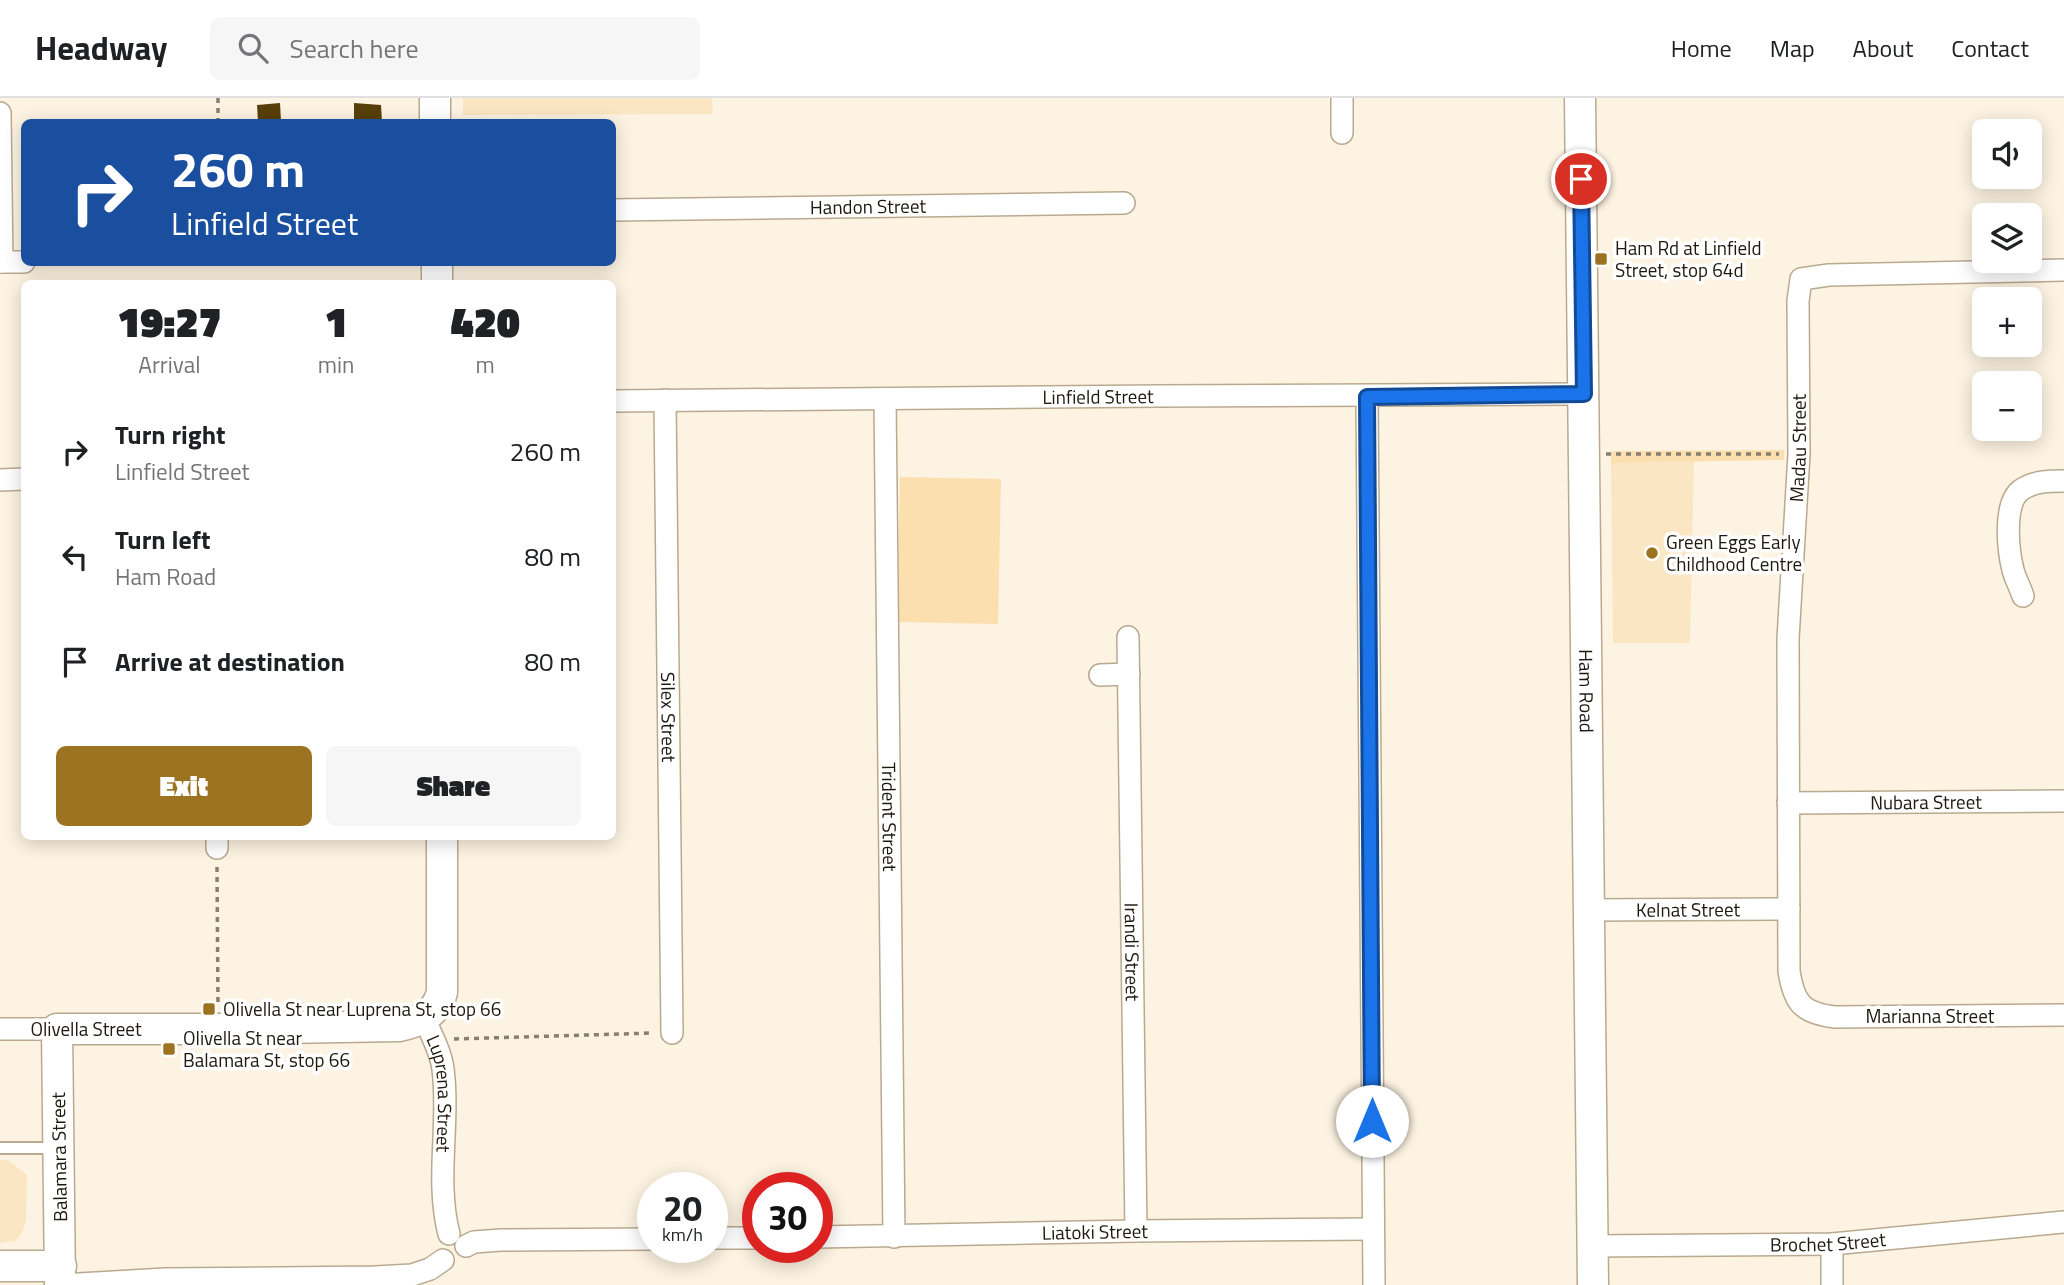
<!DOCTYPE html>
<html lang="en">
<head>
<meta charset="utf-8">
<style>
  body { margin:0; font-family:"Titillium Web",sans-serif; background:#f6f6f6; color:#202124; height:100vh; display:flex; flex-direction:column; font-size:26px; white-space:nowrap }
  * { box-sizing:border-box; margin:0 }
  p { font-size:23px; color:#757577 }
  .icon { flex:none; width:38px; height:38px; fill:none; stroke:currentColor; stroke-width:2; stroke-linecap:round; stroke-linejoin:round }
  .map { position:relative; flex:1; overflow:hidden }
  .drawer { position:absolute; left:21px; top:182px; width:595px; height:560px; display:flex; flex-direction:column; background:#fff; border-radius:10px; box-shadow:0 4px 18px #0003 }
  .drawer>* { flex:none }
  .guide { position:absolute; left:21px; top:21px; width:595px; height:147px; border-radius:10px; box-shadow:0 4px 18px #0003; background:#1a4fa0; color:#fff; overflow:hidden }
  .buttons { position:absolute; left:1972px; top:21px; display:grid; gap:14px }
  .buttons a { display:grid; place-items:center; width:70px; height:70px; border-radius:10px; background:#fff; box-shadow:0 4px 18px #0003; font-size:35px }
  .speed { position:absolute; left:637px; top:1074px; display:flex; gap:14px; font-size:35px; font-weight:700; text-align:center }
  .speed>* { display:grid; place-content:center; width:91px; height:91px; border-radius:50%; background:#fff; box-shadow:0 4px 18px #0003; line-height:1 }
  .speed small { font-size:18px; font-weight:400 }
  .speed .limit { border:10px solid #d22; background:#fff; color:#111 }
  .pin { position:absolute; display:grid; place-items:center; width:60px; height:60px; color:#fff; margin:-30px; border:4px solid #fff; border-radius:50%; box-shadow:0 2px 7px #0007 }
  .me { position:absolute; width:77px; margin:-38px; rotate:0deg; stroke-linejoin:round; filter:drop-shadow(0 0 5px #0008) }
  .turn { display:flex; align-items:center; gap:24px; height:147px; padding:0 35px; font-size:32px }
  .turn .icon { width:91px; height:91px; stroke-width:2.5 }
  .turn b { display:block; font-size:49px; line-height:60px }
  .eta { display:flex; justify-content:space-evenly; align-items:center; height:119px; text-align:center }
  .eta b { font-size:42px; font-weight:800; line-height:49px }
  .button { display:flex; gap:14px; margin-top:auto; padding:14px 35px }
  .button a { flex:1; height:80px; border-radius:10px; background:#9c7421; color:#fff; font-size:28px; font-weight:800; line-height:80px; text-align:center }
  .button a+a { background:#f6f6f6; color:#202124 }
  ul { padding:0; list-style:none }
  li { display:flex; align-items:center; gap:21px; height:105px; padding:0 35px }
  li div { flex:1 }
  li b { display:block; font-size:26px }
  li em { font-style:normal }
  header { display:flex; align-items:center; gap:42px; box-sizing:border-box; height:98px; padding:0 35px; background:#fff; border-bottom:2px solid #e0e0e0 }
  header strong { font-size:33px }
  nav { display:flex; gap:38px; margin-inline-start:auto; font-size:24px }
  .search { width:490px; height:63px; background:#f6f6f6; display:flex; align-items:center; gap:18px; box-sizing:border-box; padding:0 24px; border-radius:10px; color:#757577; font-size:26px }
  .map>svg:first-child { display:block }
</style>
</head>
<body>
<header>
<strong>Headway</strong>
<div class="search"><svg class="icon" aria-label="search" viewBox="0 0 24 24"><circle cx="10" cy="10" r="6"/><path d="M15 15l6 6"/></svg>Search here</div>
<nav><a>Home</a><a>Map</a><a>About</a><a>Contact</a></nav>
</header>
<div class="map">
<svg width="2064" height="1187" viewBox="0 0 2064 1187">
  <rect width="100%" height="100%" fill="#fdf3e2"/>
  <g fill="#fbe6c3">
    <polygon points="463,0 712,0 713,16 463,17"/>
    <polygon points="1694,364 1690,545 1613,545 1611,365"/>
    <polygon points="0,1062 8,1062 27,1077 26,1122 23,1133 15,1143 0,1145"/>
  </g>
  <g fill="#fbdfaf">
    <polygon points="1784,352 1784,362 1611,365 1611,353"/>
    <polygon points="900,379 1001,381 998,526 897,524"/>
  </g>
  <g fill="#583f09">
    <polygon points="280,5 281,24 258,24 257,7"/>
    <polygon points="354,5 381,7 382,24 354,24"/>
  </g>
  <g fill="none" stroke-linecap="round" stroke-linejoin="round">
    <g stroke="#b9aa8f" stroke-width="14">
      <polyline id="lane" points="0,1050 56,1050"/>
    </g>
    <g stroke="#b9aa8f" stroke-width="24">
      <g id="street">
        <polyline points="1342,0 1342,35"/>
        <polyline points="0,15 2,164"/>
        <path id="s1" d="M612,112L1124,105"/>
        <polyline points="0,164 24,164"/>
        <polyline points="1367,299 1374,1187"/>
        <path id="s2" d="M885,301L894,1139"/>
        <path id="s3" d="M665,302L672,935"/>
        <path id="s4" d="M612,303L1158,298L1584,296"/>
        <polyline points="0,382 24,381"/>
        <path d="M2023,498C2020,489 2015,480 2013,472C2008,452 2003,405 2021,392C2034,383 2049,383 2064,383"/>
        <path id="s5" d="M1128,539L1136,1133"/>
        <polyline points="1100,577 1129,576"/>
        <path id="s6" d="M1788,705L2064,703"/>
        <polyline points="217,738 217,750"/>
        <path id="s7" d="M1588,812L1789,811"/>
        <path id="s8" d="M2063,917L1835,919C1802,915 1794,905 1789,873L1788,541L1799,356L1798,203L1801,181L1829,177L2064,172"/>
        <path id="s9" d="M424,920C431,936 441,954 443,971C450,1026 435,1082 449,1136"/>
        <polyline points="0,931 57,931"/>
        <path id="s10" d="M817,1139L1136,1133L1373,1131"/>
        <polyline points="712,1140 758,1140"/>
        <polyline points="466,1148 474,1144 501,1142 653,1141"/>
        <path id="s11" d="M1592,1148L1832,1146L2064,1124"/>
        <polyline points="62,1187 165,1181 375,1179 412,1177 430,1171 443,1162"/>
        <polyline points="1832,1187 1832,1146"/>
      </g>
    </g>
    <g stroke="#b9aa8f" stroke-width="33">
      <g id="secondary">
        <polyline points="435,0 435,24"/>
        <path id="s12" d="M1580,0L1593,1187"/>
        <polyline points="437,164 437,186"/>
        <polyline points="0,1168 61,1168"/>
        <path d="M60,1187L57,931H218L399,928C419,924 437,916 442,894V738"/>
      </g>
    </g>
    <g stroke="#877f72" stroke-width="3.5" stroke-dasharray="5 5" stroke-linecap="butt">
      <polyline points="218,0 218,24"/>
      <polyline points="1606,356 1779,356"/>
      <polyline points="217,769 218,908"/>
      <polyline points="454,941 653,935"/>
    </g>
    <use href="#lane" stroke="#fff" stroke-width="10"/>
    <use href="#street" stroke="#fff" stroke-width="21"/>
    <use href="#secondary" stroke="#fff" stroke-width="30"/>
  </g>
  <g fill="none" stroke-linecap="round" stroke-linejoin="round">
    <g stroke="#114b97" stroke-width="18">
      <polyline id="route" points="1372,1023 1367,299 1584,296 1581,81"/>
    </g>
    <use href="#route" stroke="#1a73e8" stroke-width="12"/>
  </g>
  <g fill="#9c7421" stroke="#fff" stroke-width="2.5">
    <rect x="1594" y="154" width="14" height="14" rx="3.5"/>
    <circle cx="1652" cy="455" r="7"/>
    <rect x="202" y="904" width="14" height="14" rx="3.5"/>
    <rect x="162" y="944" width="14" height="14" rx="3.5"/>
  </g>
  <g text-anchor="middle" stroke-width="7" stroke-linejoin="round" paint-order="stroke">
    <g font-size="19" fill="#1e180e" stroke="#fff">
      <text dy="7" stroke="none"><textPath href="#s1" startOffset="256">Handon Street</textPath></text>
      <text dy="7" stroke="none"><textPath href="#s4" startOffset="486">Linfield Street</textPath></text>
      <text dy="7" stroke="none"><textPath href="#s8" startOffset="824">Madau Street</textPath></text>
      <text dy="7" stroke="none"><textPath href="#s12" startOffset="593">Ham Road</textPath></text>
      <text dy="7" stroke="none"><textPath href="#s3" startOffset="317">Silex Street</textPath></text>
      <text dy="7" stroke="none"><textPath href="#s6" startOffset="138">Nubara Street</textPath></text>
      <text dy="7" stroke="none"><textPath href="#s2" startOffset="418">Trident Street</textPath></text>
      <text dy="7" stroke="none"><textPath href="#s7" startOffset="100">Kelnat Street</textPath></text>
      <text dy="7" stroke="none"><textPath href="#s5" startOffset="315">Irandi Street</textPath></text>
      <text x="1930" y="925">Marianna Street</text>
      <text x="86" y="938">Olivella Street</text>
      <text dy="7" stroke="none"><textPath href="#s9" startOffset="79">Luprena Street</textPath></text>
      <text transform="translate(59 1059) rotate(-91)" y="7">Balamara Street</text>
      <text dy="7" stroke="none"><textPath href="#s10" startOffset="278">Liatoki Street</textPath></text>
      <text dy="7" stroke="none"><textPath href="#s11" startOffset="236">Brochet Street</textPath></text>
    </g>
    <g font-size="19" fill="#1e180e" stroke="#fff" text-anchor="start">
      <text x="1615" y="157">Ham Rd at Linfield<tspan x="1615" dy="22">Street, stop 64d</tspan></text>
      <text x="1666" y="451">Green Eggs Early<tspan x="1666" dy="22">Childhood Centre</tspan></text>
      <text x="223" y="918">Olivella St near Luprena St, stop 66</text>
      <text x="183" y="947">Olivella St near<tspan x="183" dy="22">Balamara St, stop 66</tspan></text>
    </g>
  </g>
</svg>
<div class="buttons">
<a><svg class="icon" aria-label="sound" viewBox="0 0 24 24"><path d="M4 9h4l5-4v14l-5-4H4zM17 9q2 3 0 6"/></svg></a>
<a><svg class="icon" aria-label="layers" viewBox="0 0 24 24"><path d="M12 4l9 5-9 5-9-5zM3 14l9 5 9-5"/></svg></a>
<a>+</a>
<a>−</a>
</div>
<div class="speed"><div>20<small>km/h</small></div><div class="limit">30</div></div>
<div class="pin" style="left:1581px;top:81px;background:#d93025"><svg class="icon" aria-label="arrive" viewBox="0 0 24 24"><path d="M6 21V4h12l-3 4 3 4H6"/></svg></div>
<svg class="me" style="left:1372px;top:1023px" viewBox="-20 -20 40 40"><circle r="19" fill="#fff"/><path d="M0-13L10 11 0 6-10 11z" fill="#1a73e8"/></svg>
<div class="guide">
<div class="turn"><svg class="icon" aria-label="right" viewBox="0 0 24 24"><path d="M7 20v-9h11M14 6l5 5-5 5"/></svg><div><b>260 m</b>Linfield Street</div></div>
</div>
<section class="drawer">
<div class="eta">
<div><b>19:27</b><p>Arrival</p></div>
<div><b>1</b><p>min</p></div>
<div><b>420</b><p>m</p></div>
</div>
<ul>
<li><svg class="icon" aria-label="right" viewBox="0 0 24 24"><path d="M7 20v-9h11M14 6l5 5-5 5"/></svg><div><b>Turn right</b><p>Linfield Street</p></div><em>260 m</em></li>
<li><svg class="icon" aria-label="left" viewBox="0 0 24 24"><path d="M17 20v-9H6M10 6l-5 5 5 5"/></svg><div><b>Turn left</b><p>Ham Road</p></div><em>80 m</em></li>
<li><svg class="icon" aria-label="arrive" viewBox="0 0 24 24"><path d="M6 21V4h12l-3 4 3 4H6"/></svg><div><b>Arrive at destination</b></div><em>80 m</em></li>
</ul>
<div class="button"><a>Exit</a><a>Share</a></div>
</section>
</div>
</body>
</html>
